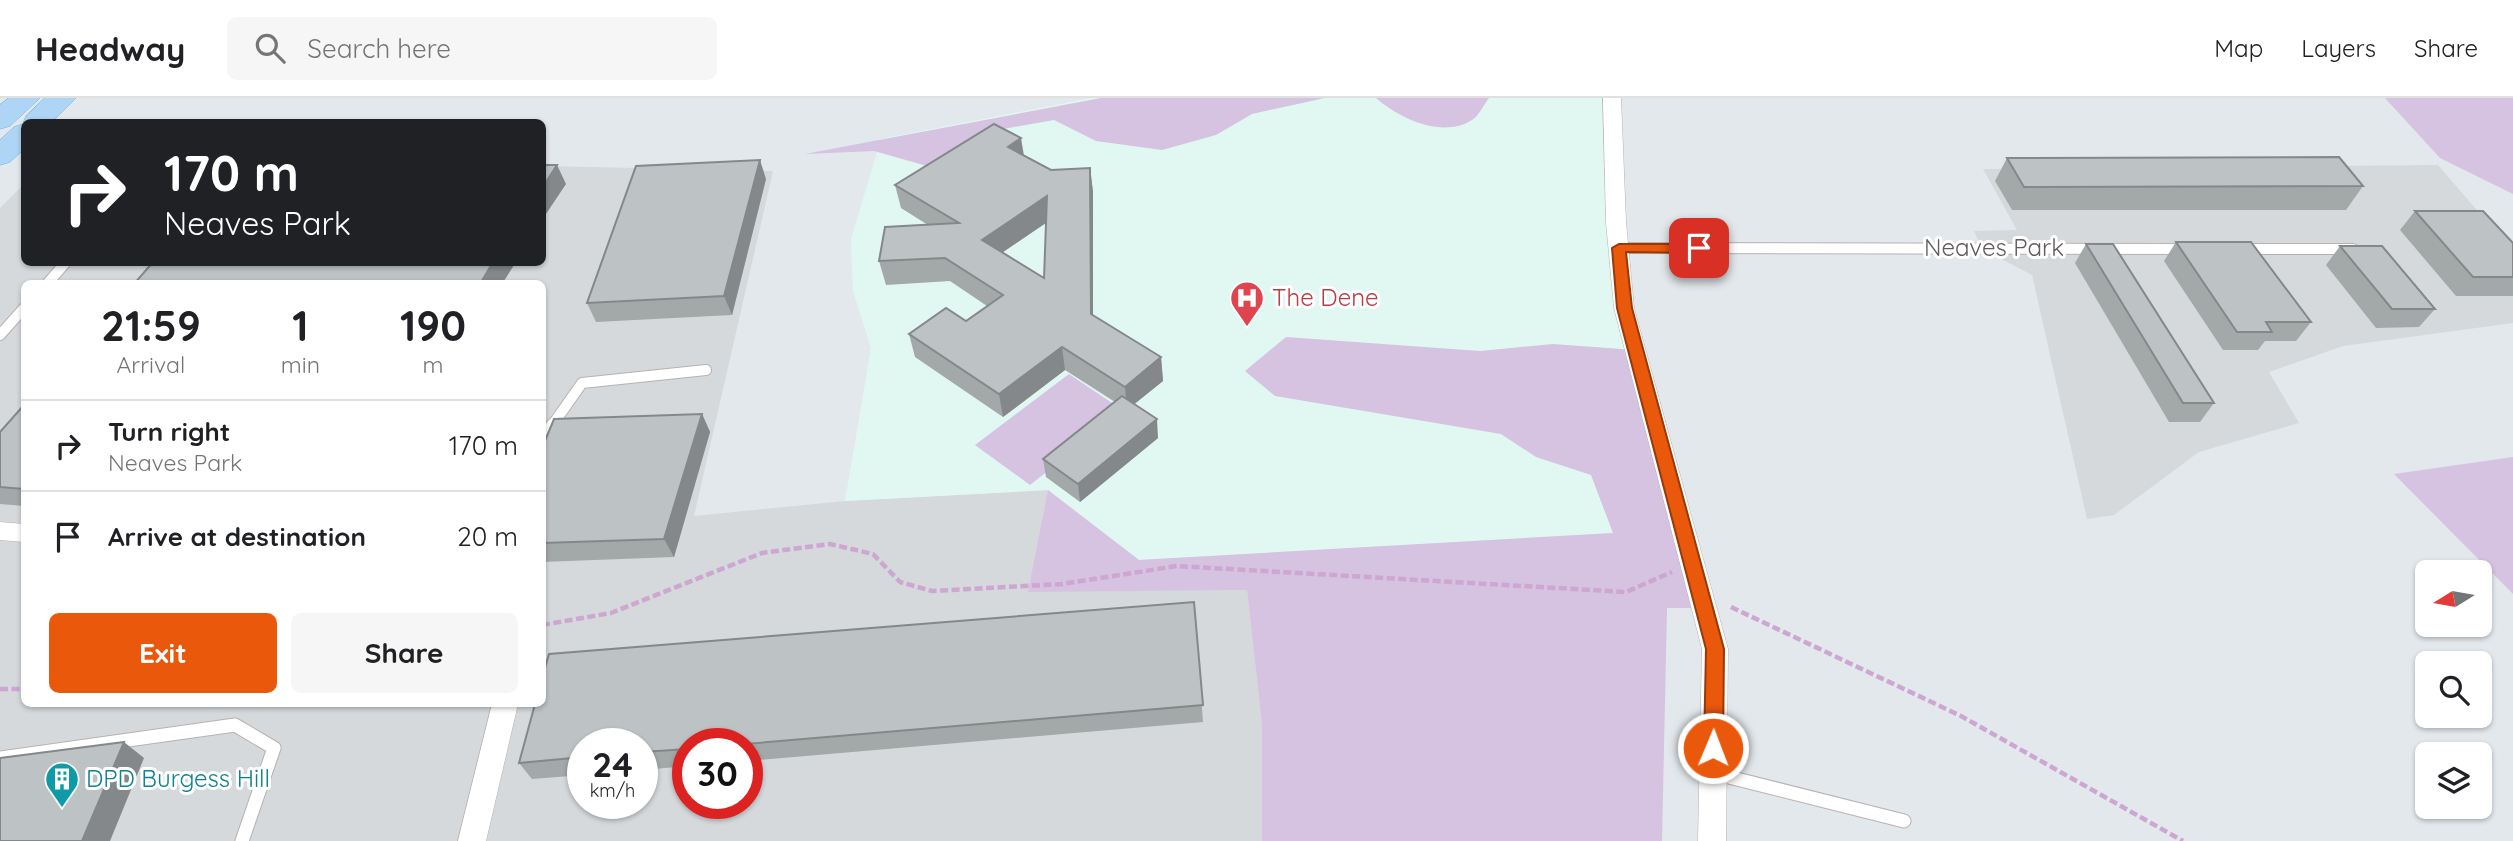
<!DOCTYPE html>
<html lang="en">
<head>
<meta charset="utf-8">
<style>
  body { margin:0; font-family:Quicksand,sans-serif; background:#f6f6f6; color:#202124; height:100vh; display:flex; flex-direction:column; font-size:26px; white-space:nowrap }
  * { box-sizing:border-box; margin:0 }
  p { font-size:23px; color:#757577 }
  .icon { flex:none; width:38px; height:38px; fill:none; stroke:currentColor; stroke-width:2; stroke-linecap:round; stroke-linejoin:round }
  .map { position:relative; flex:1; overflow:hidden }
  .drawer { position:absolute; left:21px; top:182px; width:525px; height:427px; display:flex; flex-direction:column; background:#fff; border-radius:10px; box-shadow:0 2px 5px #0004 }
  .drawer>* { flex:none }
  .top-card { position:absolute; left:21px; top:21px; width:525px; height:147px; border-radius:10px; box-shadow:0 2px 5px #0004; background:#202124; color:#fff; overflow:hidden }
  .needle { width:46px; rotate:259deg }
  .buttons { position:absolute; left:2415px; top:462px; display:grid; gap:14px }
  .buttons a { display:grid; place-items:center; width:77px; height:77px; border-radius:10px; background:#fff; box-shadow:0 2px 5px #0004; font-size:35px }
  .speed { position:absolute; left:567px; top:630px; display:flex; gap:14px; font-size:35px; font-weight:700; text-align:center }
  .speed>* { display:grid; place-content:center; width:91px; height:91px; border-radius:50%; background:#fff; box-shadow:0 2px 5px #0004; line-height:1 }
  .speed small { font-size:18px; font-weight:400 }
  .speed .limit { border:10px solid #d22; background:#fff; color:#111 }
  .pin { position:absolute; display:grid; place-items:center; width:60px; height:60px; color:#fff; margin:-30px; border-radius:14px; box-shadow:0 4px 10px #0006 }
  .me { position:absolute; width:77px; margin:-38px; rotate:1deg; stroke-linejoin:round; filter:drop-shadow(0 0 5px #0008) }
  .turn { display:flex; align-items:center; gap:24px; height:147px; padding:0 28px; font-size:32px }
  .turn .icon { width:91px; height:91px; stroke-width:2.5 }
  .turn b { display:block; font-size:49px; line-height:60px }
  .eta { display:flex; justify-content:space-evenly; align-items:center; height:119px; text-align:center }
  .eta b { font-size:42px; font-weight:700; line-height:49px }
  .action { display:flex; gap:14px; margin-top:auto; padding:14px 28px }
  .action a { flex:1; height:80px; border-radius:10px; background:#ea580c; color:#fff; font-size:28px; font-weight:700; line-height:80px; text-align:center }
  .action a+a { background:#f6f6f6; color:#202124 }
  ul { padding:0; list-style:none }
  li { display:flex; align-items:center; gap:21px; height:91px; padding:0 28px; border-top:2px solid #e0e0e0 }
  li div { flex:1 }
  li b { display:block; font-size:26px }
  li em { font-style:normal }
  header { display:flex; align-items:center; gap:42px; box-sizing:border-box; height:98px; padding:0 35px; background:#fff; border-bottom:2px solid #e0e0e0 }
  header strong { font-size:33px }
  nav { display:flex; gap:38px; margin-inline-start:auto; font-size:24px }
  .search { width:490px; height:63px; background:#f6f6f6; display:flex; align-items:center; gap:18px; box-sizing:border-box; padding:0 24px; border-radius:10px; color:#757577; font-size:26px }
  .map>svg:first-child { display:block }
</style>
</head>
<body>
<header>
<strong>Headway</strong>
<div class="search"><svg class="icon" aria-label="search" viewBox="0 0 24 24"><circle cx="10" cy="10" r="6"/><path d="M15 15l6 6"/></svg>Search here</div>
<nav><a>Map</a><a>Layers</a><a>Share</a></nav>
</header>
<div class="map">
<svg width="2513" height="743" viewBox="0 0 2513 743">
  <rect width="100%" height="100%" fill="#e3e8ec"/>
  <g fill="#d5d9db" fill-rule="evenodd">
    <polygon points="2438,67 2513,154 2513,225 2343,248 2269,274 2299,325 2199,354 2114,417 2087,421 2032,177 1982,151 1974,133 2017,132 1983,71"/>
    <path d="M543,68L773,73L694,418L845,403L1048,392L1029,493L1247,492L1262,627V743H0V110L24,86V164H542ZM24,186H542V606H24ZM583,646H642V705H583ZM688,646H747V705H688Z"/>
  </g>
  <polygon fill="#e0f8f1" points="1091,0 1615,0 1624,210 1683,431 1139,462 1048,392 845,403 871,250 853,193 851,141 881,41"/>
  <g fill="#d6c2e1">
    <polygon points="1101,0 1325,0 1252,16 1216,37 1162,52 1096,43 1054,22 1003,31 934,70 874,53 805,56"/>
    <path d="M1376,0H1489C1484,6 1479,18 1472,22C1442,41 1399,20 1376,0Z"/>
    <polygon points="2385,0 2513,0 2513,96 2440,60"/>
    <polygon points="1286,239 1480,253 1553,246 1635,252 1704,510 1667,510 1662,743 1262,743 1262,627 1247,492 1028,494 1048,392 1139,462 1613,435 1591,377 1536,359 1501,336 1275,298 1245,273"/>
    <polygon points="1069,276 1124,313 1030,387 975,347"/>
    <polygon points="2513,359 2513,496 2394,376"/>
  </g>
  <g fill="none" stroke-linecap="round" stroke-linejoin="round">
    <g stroke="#b7b2b0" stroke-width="12">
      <g id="service-far1">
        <polyline points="1619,150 2189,151"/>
        <polyline points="2242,151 2353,151"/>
        <polyline points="47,186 66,164"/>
        <polyline points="0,237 24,210"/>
        <polyline points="551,329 582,285 706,272"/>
      </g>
    </g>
    <g stroke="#b7b2b0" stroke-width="15">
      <g id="service">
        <polyline points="542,342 553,327"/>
        <polyline points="0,660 235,627 274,650 242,743"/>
        <polyline points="1713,675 1904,723"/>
      </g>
    </g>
    <g stroke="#b7b2b0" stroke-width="1">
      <g id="minor">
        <polygon points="1603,0 1621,0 1626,124 1634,210 1728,551 1726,743 1698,743 1702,551 1614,210 1606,124"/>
        <polygon points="0,424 24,426 24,444 0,442"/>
        <polygon points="492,606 518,606 486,743 458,743"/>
      </g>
    </g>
    <g stroke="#66b7e3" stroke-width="1">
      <g id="primary">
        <polygon points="9,0 40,0 10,28 0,31 0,7"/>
        <polygon points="45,0 76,0 52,24 24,24 24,51 10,64 0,67 0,42 14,29 23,26 26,18"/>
      </g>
    </g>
    <g stroke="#cda6d2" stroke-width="4.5" stroke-dasharray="8 3.5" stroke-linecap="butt">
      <polyline points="1731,509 1961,618 2183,743"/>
      <polyline points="542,527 611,515 762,455 830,446 873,456 900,484 932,493 1062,486 1177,468 1626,494 1672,474"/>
      <polyline points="0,591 24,591"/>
    </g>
    <use href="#service-far1" stroke="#fff" stroke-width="10"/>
    <use href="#service" stroke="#fff" stroke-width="13"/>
    <use href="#minor" fill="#fff" fill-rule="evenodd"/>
    <use href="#primary" fill="#aed5f6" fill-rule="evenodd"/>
  </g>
  <g fill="#a3a8a9" fill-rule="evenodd">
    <path d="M1024,57L1051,72L1090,70L1093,94V218L1161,259L1163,283L1134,306L1158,340L1080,404L1046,379L1043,361L1115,304L1065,272L1003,319L915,259L909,236L966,223L987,208L950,183L886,187L879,163L928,127L901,110L895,87ZM1046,125L1044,180L1003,154Z"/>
    <polygon points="2007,60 2363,88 2346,112 2012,112 1995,83"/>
    <polygon points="766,81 732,217 596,224 587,205"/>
    <polygon points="2415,113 2513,145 2513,198 2456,198 2400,132"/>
    <polygon points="2176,144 2311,224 2296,243 2265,243 2258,252 2223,252 2164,163"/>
    <polygon points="2086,146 2214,305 2200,324 2169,324 2075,165"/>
    <polygon points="2340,148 2435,211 2419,229 2376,230 2326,167"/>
    <polygon points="24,307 24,408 0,406 0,334"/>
    <polygon points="702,316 710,334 674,459 542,464 542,350"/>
    <polygon points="1194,504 1203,624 747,663 747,646 688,646 688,668 642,672 642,646 583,646 583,677 532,681 519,665 535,606 542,606 542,580 549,556"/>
  </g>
  <g fill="#84888a">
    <polygon points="1021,40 1025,64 1008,49"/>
    <polygon points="760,62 766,81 732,217 724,198"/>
    <polygon points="557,67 566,86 542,122 542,90"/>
    <polygon points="1090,70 1093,94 1093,240 1091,216"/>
    <polygon points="1047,98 1050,122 987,165 982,142"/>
    <polygon points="493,164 516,164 502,186 480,186"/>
    <polygon points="1062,249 1065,272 1003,319 999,296"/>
    <polygon points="1161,259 1163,283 1127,312 1125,289"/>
    <polygon points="702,316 710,334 674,459 664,441"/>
    <polygon points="1157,321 1158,340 1080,404 1078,386"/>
    <polygon points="124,644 144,660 110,743 82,743"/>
  </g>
  <g fill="#bdc3c5" stroke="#84888a" stroke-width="2" fill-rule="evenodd">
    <path d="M994,26L1021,40L1008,49L1051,72L1090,70L1091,216L1161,259L1125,289L1062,249L999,296L909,236L946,210L966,223L1003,197L945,160L879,163L885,129L959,125L895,87ZM1047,98L1044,180L982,142Z"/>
    <polygon points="2339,59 2363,88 2024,89 2007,60"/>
    <polygon points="760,62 724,198 587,205 636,68"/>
    <polygon points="542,67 557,67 542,90"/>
    <polygon points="2415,113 2483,113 2513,145 2513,179 2473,179"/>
    <polygon points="2176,144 2251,144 2311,224 2266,224 2272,234 2237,234"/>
    <polygon points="2086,146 2113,146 2214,305 2183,305"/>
    <polygon points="2340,148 2382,148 2435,211 2392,211"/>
    <polygon points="153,164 493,164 480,186 134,186"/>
    <polygon points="1122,298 1157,321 1078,386 1043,361"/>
    <polygon points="24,307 24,391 0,389 0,334"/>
    <polygon points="702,316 664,441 542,445 542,350 554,321"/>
    <polygon points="1194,504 1203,607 745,646 688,646 688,651 642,654 642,646 583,646 583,659 519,665 535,606 542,606 542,580 549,556"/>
    <polygon points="124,644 82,743 0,743 0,660"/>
  </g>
  <polygon fill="#ea580c" stroke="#983908" stroke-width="2" points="1619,146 1699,146 1706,150 1699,155 1626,154 1632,210 1724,551 1723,650 1720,656 1713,659 1707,656 1704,650 1706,551 1617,210 1612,150"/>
  <defs>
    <g id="hospital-pin" transform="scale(1.75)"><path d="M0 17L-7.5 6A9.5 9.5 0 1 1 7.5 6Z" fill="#e0444e" stroke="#fff"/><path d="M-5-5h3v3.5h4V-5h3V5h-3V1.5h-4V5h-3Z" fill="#fff"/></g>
    <g id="building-pin" transform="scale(1.75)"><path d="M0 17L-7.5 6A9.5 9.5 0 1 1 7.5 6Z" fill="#0f9aa8" stroke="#fff"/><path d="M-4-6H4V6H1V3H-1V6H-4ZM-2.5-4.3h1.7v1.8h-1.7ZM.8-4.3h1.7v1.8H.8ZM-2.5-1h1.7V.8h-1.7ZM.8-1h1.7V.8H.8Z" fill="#fff"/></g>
  </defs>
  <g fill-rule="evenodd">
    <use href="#hospital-pin" x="1247" y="200"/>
    <use href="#building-pin" x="62" y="681"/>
  </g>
  <g text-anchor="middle" stroke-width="6" stroke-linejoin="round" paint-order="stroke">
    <g font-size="24" fill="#625c5b" stroke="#fff">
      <text x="1994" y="158">Neaves Park</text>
    </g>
    <g font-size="24" fill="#be3a42" stroke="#fff" text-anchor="start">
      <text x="1272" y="208">The Dene</text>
    </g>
    <g font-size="24" fill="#0d838f" stroke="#fff" text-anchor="start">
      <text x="86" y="689">DPD Burgess Hill</text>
    </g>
  </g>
</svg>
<div class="buttons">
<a><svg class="needle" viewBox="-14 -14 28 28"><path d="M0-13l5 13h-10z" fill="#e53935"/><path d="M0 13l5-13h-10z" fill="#757577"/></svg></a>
<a><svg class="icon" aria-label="search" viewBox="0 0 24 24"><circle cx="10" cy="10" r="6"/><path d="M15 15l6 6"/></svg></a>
<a><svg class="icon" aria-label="layers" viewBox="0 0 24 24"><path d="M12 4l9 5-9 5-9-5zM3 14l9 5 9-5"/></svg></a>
</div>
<div class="speed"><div>24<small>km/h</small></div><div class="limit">30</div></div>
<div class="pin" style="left:1699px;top:150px;background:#d93025"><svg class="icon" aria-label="arrive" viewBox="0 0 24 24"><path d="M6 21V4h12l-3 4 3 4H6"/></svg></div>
<svg class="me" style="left:1713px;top:650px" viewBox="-20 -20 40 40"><circle r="17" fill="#ea580c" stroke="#fff" stroke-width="3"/><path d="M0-11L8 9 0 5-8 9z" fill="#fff"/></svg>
<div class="top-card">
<div class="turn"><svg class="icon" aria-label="right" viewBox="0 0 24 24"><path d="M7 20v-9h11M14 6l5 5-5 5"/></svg><div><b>170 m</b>Neaves Park</div></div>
</div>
<section class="drawer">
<div class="eta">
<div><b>21:59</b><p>Arrival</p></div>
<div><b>1</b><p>min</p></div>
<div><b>190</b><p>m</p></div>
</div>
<ul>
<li><svg class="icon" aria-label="right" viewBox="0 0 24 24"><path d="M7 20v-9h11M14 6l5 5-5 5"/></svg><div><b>Turn right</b><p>Neaves Park</p></div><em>170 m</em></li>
<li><svg class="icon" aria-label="arrive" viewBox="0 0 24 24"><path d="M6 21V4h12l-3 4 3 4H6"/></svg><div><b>Arrive at destination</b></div><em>20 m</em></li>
</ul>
<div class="action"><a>Exit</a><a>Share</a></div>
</section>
</div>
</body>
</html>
